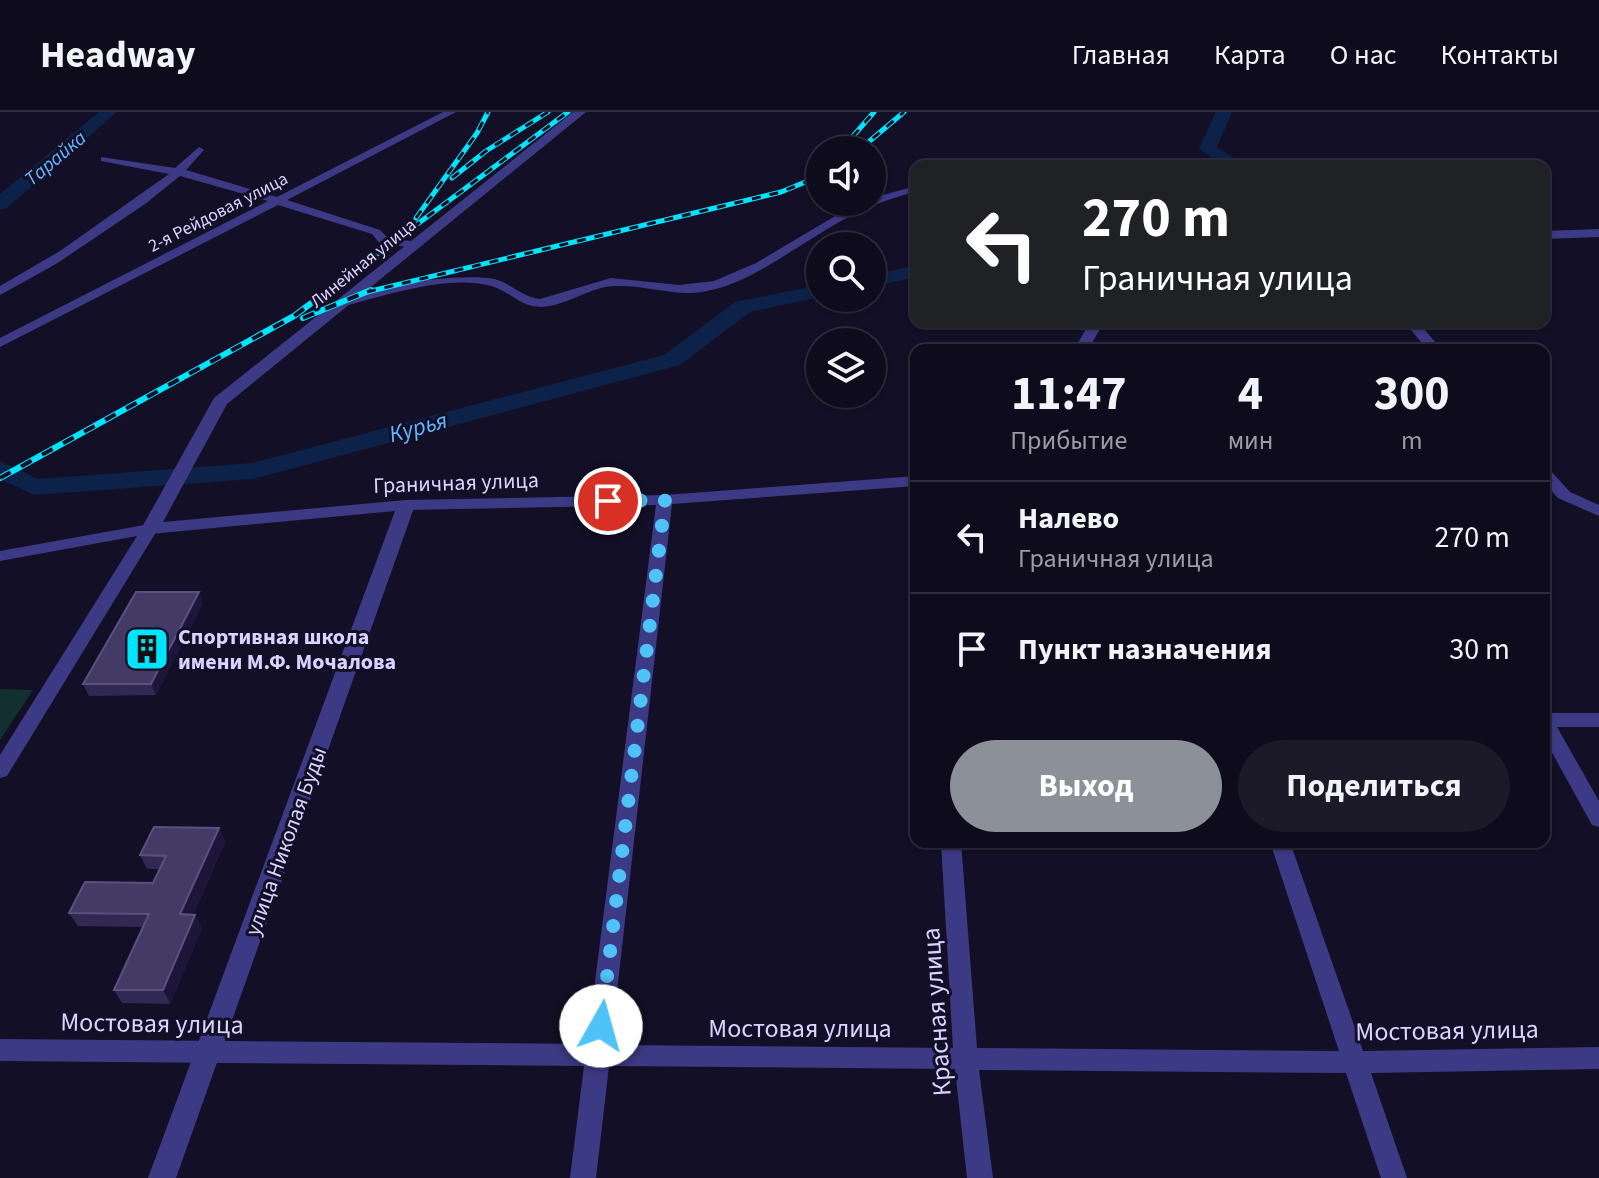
<!DOCTYPE html>
<html lang="ru">
<head>
<meta charset="utf-8">
<style>
  body { margin:0; font-family:"Source Sans 3",sans-serif; background:#1c1929; color:#f1f3f6; height:100vh; display:flex; flex-direction:column; font-size:30px; white-space:nowrap }
  * { box-sizing:border-box; margin:0 }
  p { font-size:26px; color:#9b9ba3 }
  .icon { flex:none; width:44px; height:44px; fill:none; stroke:currentColor; stroke-width:2; stroke-linecap:round; stroke-linejoin:round }
  .map { position:relative; flex:1; overflow:hidden }
  .drawer { position:absolute; left:910px; top:232px; width:640px; height:504px; display:flex; flex-direction:column; background:#0e0b1c; border-radius:16px; box-shadow:0 2px 6px #0004,0 0 0 2px #2e2b3b }
  .drawer>* { flex:none }
  .hud { position:absolute; left:910px; top:48px; width:640px; height:168px; border-radius:16px; box-shadow:0 2px 6px #0004,0 0 0 2px #2e2b3b; background:#202124; color:#fff; overflow:hidden }
  .fabs { position:absolute; left:806px; top:24px; display:grid; gap:16px }
  .fabs a { display:grid; place-items:center; width:80px; height:80px; border-radius:50%; background:#0e0b1c; box-shadow:0 2px 6px #0004,0 0 0 2px #2e2b3b; font-size:40px }
  .pin { position:absolute; display:grid; place-items:center; width:68px; height:68px; color:#fff; margin:-34px; border:4px solid #fff; border-radius:50%; box-shadow:0 2px 8px #0007 }
  .me { position:absolute; width:88px; margin:-44px; rotate:7deg; stroke-linejoin:round; filter:drop-shadow(0 0 6px #0008) }
  .turn { display:flex; align-items:center; gap:28px; height:168px; padding:0 40px; font-size:36px }
  .turn .icon { width:104px; height:104px; stroke-width:2.5 }
  .turn b { display:block; font-size:56px; line-height:68px }
  .eta { display:flex; justify-content:space-evenly; align-items:center; height:136px; text-align:center }
  .eta b { font-size:48px; font-weight:700; line-height:56px }
  .button { display:flex; gap:16px; margin-top:auto; padding:16px 40px }
  .button a { flex:1; height:92px; border-radius:48px; background:#8c9099; color:#fff; font-size:32px; font-weight:700; line-height:92px; text-align:center }
  .button a+a { background:#1c1929; color:#f1f3f6 }
  ul { padding:0; list-style:none }
  li { display:flex; align-items:center; gap:24px; height:112px; padding:0 40px; border-top:2px solid #2e2b3b }
  li div { flex:1 }
  li b { display:block; font-size:30px }
  li em { font-style:normal }
  header { display:flex; align-items:center; gap:48px; box-sizing:border-box; height:112px; padding:0 40px; background:#0e0b1c; border-bottom:2px solid #2e2b3b }
  header strong { font-size:38px }
  nav { display:flex; gap:44px; margin-inline-start:auto; font-size:28px }
  .map>svg:first-child { display:block }
</style>
</head>
<body>
<header>
<strong>Headway</strong>
<nav><a>Главная</a><a>Карта</a><a>О нас</a><a>Контакты</a></nav>
</header>
<div class="map">
<svg width="1599" height="1066" viewBox="0 0 1599 1066">
  <rect width="100%" height="100%" fill="#130f26"/>
  <polygon fill="#12302f" points="0,577 33,578 0,628"/>
  <g fill="none" stroke-linecap="round" stroke-linejoin="round">
    <g fill="#0c2248" fill-rule="evenodd">
      <polygon points="99,0 117,0 7,96 0,98 0,82"/>
      <polygon points="1216,0 1232,0 1217,35 1246,54 1224,54 1199,37"/>
      <polygon points="916,153 916,165 872,175 872,163"/>
      <polygon points="820,173 820,185 750,200 680,253 253,367 34,383 0,367 0,349 38,367 252,351 664,243 735,190"/>
    </g>
    <g fill="#3d3a85" fill-rule="evenodd">
      <polygon points="443,0 456,0 287,88 380,118 388,126 418,130 418,136 380,132 372,122 278,93 0,235 0,226 268,89 180,64 145,92 56,152 0,183 0,174 60,139 169,62 101,49 101,45 175,56 199,35 204,38 186,58 277,85"/>
      <polygon points="1041,51 1069,51 1074,54 1036,54"/>
      <path d="M916,74V80C880,88 847,104 816,124C779,146 745,173 702,180C673,184 645,173 617,174C589,174 568,194 541,195C520,195 510,179 491,174C448,162 383,184 341,195L335,191C358,174 465,160 494,167C511,171 522,185 540,187L611,166L679,173L714,169L756,151L847,97L863,90H872V86Z"/>
      <polygon points="1599,117 1599,125 1544,127 1544,119"/>
      <polygon points="1090,210 1104,210 1088,238 1074,238"/>
      <polygon points="1404,210 1418,210 1442,238 1428,238"/>
      <polygon points="1544,355 1549,357 1570,380 1599,393 1599,404 1558,386 1544,370"/>
      <polygon points="916,364 916,374 672,392 611,933 953,936 941,730 961,730 977,936 1339,939 1270,730 1290,730 1363,939 1599,935 1599,957 1371,961 1407,1066 1381,1066 1346,961 979,958 993,1066 967,1066 955,957 609,954 596,1066 570,1066 584,954 0,949 0,927 587,932 656,393 406,398 398,393 406,388 665,383"/>
      <polygon points="150,412 158,417 7,664 0,666 0,643 137,424 0,449 0,439"/>
      <polygon points="1544,601 1599,601 1599,615 1557,615 1599,689 1599,715 1592,713 1544,626"/>
    </g>
    <polygon fill="#3d3a85" fill-rule="evenodd" points="573,0 586,0 227,292 163,410 406,388 415,393 176,1066 148,1066 395,399 150,422 141,417 214,286"/>
    <g stroke="#00e5ff" stroke-width="5">
      <g id="rail-far1">
        <polyline points="841,38 874,0"/>
        <polyline points="859,38 904,0"/>
        <polyline points="452,66 486,39 548,0"/>
        <polyline points="416,106 477,21 488,0"/>
        <polyline points="326,180 568,0"/>
        <polyline points="367,180 781,80 820,64"/>
      </g>
    </g>
    <g stroke="#00e5ff" stroke-width="6">
      <g id="rail">
        <polyline points="303,206 371,178"/>
        <polyline points="0,366 294,204 329,178"/>
      </g>
    </g>
    <use href="#rail-far1" stroke="#130f26" stroke-width="3" stroke-dasharray="9" stroke-linecap="butt"/>
    <use href="#rail" stroke="#130f26" stroke-width="4" stroke-dasharray="12" stroke-linecap="butt"/>
  </g>
  <g fill="#312854">
    <polygon points="203,491 156,583 89,584 83,572"/>
    <polygon points="219,716 225,730 193,803 195,803 202,816 170,892 122,891 114,878 143,815 78,814 69,801 153,771 159,757 147,757 140,743"/>
  </g>
  <g fill="#1d163a">
    <polygon points="199,480 203,491 156,583 151,572"/>
    <polygon points="219,716 225,730 187,816 180,802"/>
    <polygon points="195,803 202,816 170,892 163,878"/>
  </g>
  <g fill="#433a66" stroke="#5a527e" stroke-width="2">
    <polygon points="136,480 199,480 151,572 83,572"/>
    <polygon points="154,715 219,716 180,802 195,803 163,878 114,878 149,802 69,801 85,770 153,771 166,744 140,743"/>
  </g>
  <g fill="none" stroke-linecap="round" stroke-linejoin="round">
    <polyline stroke="#4fc3f7" stroke-width="14" stroke-dasharray="0 25.2" points="601,914 665,388 608,389"/>
  </g>
  <defs>
    <g id="building-square" transform="scale(2.3)"><rect x="-9" y="-9" width="18" height="18" rx="4" fill="#00e5ff" stroke="#130f26"/><path d="M-4-6H4V6H1V3H-1V6H-4ZM-2.5-4.3h1.7v1.8h-1.7ZM.8-4.3h1.7v1.8H.8ZM-2.5-1h1.7V.8h-1.7ZM.8-1h1.7V.8H.8Z" fill="#111"/></g>
  </defs>
  <g fill-rule="evenodd">
    <use href="#building-square" x="147" y="537"/>
  </g>
  <g text-anchor="middle" stroke-width="6" stroke-linejoin="round" paint-order="stroke">
    <g font-size="18" fill="#d9d4ff" stroke="#130f26">
      <text transform="translate(218 100) rotate(-27)" y="6">2-я Рейдовая улица</text>
      <text transform="translate(363 151) rotate(-39)" y="6">Линейная улица</text>
    </g>
    <g font-size="20" font-style="italic" fill="#62b6ff" stroke="#130f26">
      <text transform="translate(55 46) rotate(-40)" y="7">Тарайка</text>
    </g>
    <g font-size="22" fill="#d9d4ff" stroke="#130f26">
      <text transform="translate(456 370) rotate(-2)" y="8">Граничная улица</text>
      <text transform="translate(285 729) rotate(-70)" y="8">улица Николая Буды</text>
    </g>
    <g font-size="22" font-weight="bold" fill="#d9d4ff" stroke="#130f26" text-anchor="start">
      <text x="178" y="532">Спортивная школа<tspan x="178" dy="25">имени М.Ф. Мочалова</tspan></text>
    </g>
    <g font-size="24" font-style="italic" fill="#62b6ff" stroke="#130f26">
      <text transform="translate(418 315) rotate(-15)" y="8">Курья</text>
    </g>
    <g font-size="26" fill="#d9d4ff" stroke="#130f26">
      <text transform="translate(936 900) rotate(-94)" y="9">Красная улица</text>
      <text transform="translate(152 911) rotate(1)" y="9">Мостовая улица</text>
      <text x="800" y="925">Мостовая улица</text>
      <text transform="translate(1447 918) rotate(-1)" y="9">Мостовая улица</text>
    </g>
  </g>
</svg>
<div class="fabs">
<a><svg class="icon" aria-label="sound" viewBox="0 0 24 24"><path d="M4 9h4l5-4v14l-5-4H4zM17 9q2 3 0 6"/></svg></a>
<a><svg class="icon" aria-label="search" viewBox="0 0 24 24"><circle cx="10" cy="10" r="6"/><path d="M15 15l6 6"/></svg></a>
<a><svg class="icon" aria-label="layers" viewBox="0 0 24 24"><path d="M12 4l9 5-9 5-9-5zM3 14l9 5 9-5"/></svg></a>
</div>
<div class="pin" style="left:608px;top:389px;background:#d93025"><svg class="icon" aria-label="arrive" viewBox="0 0 24 24"><path d="M6 21V4h12l-3 4 3 4H6"/></svg></div>
<svg class="me" style="left:601px;top:914px" viewBox="-20 -20 40 40"><circle r="19" fill="#fff"/><path d="M0-13L10 11 0 6-10 11z" fill="#4fc3f7"/></svg>
<div class="hud">
<div class="turn"><svg class="icon" aria-label="left" viewBox="0 0 24 24"><path d="M17 20v-9H6M10 6l-5 5 5 5"/></svg><div><b>270 m</b>Граничная улица</div></div>
</div>
<section class="drawer">
<div class="eta">
<div><b>11:47</b><p>Прибытие</p></div>
<div><b>4</b><p>мин</p></div>
<div><b>300</b><p>m</p></div>
</div>
<ul>
<li><svg class="icon" aria-label="left" viewBox="0 0 24 24"><path d="M17 20v-9H6M10 6l-5 5 5 5"/></svg><div><b>Налево</b><p>Граничная улица</p></div><em>270 m</em></li>
<li><svg class="icon" aria-label="arrive" viewBox="0 0 24 24"><path d="M6 21V4h12l-3 4 3 4H6"/></svg><div><b>Пункт назначения</b></div><em>30 m</em></li>
</ul>
<div class="button"><a>Выход</a><a>Поделиться</a></div>
</section>
</div>
</body>
</html>
